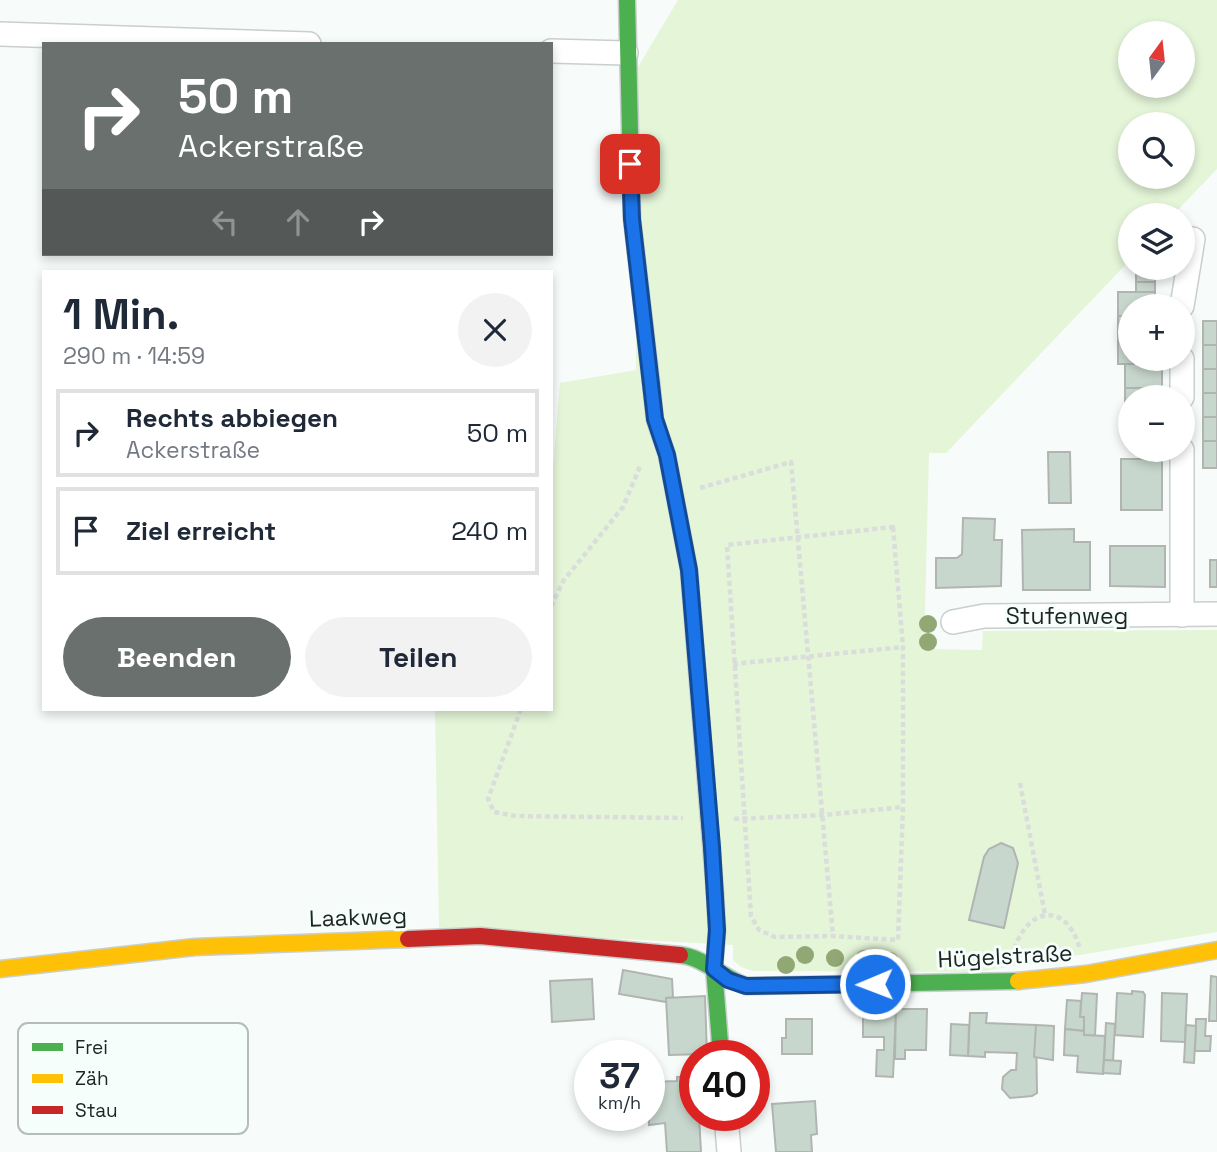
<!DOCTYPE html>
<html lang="de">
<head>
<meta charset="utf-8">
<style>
  body { margin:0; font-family:"Space Grotesk",sans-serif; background:#f2f2f3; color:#1f2937; height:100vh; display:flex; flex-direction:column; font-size:26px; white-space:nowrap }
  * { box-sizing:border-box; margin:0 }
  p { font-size:23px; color:#747a83 }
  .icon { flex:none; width:38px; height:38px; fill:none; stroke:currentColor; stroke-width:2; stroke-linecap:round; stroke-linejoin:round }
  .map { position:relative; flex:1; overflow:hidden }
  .panel { position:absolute; left:42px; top:270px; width:511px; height:441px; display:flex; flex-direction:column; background:#fff; border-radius:0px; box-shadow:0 4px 10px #0003 }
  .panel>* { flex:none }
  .top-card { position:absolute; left:42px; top:42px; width:511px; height:214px; border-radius:0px; box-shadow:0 4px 10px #0003; background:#69706e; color:#fff; overflow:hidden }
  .needle { width:46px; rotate:15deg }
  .buttons { position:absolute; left:1118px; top:21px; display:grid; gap:14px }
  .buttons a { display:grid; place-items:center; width:77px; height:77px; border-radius:50%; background:#fff; box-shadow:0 4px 10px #0003; font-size:35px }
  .speed { position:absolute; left:574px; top:1040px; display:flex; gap:14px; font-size:35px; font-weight:700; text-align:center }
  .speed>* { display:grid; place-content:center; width:91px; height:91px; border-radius:50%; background:#fff; box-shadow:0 4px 10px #0003; line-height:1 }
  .speed small { font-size:18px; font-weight:400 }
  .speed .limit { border:10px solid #d22; background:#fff; color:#111 }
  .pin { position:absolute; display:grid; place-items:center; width:60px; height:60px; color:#fff; margin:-30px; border-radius:14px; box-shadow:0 4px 10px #0006 }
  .me { position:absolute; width:77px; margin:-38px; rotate:269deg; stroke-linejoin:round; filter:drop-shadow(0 0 5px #0008) }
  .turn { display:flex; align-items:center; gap:24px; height:147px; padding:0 21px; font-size:32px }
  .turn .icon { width:91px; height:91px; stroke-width:2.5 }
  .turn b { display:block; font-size:49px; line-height:60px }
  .lanes { display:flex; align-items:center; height:66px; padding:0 21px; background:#0003; justify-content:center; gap:35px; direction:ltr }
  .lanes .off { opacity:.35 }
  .round { display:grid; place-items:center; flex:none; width:74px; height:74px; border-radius:37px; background:#f2f2f3 }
  .head { display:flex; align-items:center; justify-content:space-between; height:119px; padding:0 21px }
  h1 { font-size:42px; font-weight:800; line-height:52px }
  .action { display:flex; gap:14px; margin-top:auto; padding:14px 21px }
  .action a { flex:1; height:80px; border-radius:42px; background:#69706e; color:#fff; font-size:28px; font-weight:800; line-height:80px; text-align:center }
  .action a+a { background:#f2f2f3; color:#1f2937 }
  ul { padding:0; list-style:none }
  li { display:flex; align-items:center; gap:21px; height:88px; margin:0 14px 10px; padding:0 7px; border:4px solid #e0e1e3; border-radius:0px }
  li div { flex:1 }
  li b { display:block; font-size:26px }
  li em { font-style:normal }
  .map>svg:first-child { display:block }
</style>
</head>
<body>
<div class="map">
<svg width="1217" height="1152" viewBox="0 0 1217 1152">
  <rect width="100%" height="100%" fill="#f7fcfa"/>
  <path fill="#e4f5d8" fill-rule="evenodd" d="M678,0H1217V169L1173,215H1130V260L946,453H929L924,649L982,650L983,631L1217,630V932L978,972L753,971L741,967L733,960V945L439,929L435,709H551V491L560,383L636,370L635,72ZM1130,33H1183V86H1130ZM1130,124H1183V177H1130Z"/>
  <g fill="#c8d7cd" stroke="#b0b5b2" stroke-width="2">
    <rect x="1136" y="273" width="19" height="9"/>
    <rect x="1136" y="282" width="19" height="10"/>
    <polygon points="1118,292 1155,292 1155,306 1130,306 1130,316 1118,316"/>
    <rect x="1118" y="316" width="12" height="24"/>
    <rect x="1203" y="321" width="14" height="24"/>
    <polygon points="1118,340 1130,340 1130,359 1155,359 1155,364 1118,364"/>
    <rect x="1203" y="345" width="14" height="24"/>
    <rect x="1125" y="364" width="37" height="24"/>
    <rect x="1203" y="369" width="14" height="24"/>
    <polygon points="1125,388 1162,388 1162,397 1130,397 1130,411 1125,411"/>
    <rect x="1203" y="393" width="14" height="24"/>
    <polygon points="1125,411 1130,411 1130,436 1125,435"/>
    <rect x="1203" y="417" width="14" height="24"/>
    <rect x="1203" y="441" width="14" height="27"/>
    <polygon points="1048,452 1070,452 1071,503 1049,503"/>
    <rect x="1121" y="459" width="41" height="51"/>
    <polygon points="963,518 995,519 994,540 1002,540 1001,586 936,588 936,558 957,558 962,554"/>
    <polygon points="1074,529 1074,542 1090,542 1090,590 1023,590 1022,530"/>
    <polygon points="1110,546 1165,546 1165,587 1110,586"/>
    <rect x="1210" y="560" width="7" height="27"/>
    <polygon points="1001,843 1013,848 1018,863 1004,928 969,920 984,857 989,849"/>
    <polygon points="623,970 672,979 673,997 666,998 666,1002 619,994"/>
    <polygon points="1211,976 1217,977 1217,1021 1209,1021"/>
    <polygon points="592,979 594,1019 552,1022 550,981"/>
    <polygon points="1132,991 1143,992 1145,995 1143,1037 1115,1035 1117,993 1132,994"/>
    <polygon points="1082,993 1097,994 1095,1036 1084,1035 1084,1017 1080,1017"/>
    <polygon points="1162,993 1187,994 1185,1042 1161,1041"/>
    <polygon points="705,996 707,1054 669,1055 666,998"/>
    <polygon points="1067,1000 1081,1001 1080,1017 1084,1017 1084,1031 1065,1029"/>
    <polygon points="863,1009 896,1009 893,1077 876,1076 877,1050 884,1050 884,1037 863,1037"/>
    <polygon points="896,1009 927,1009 926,1050 905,1050 905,1059 895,1059"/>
    <polygon points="970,1013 987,1013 986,1023 1036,1025 1037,1093 1032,1096 1010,1098 1002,1089 1003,1077 1011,1070 1016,1070 1017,1053 985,1052 985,1057 968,1056"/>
    <polygon points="786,1019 812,1019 812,1054 782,1054 782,1038 786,1038"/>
    <polygon points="1196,1019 1206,1019 1205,1036 1211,1036 1210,1051 1195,1051"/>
    <polygon points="1106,1023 1115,1024 1113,1061 1104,1060"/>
    <polygon points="951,1024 969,1025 968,1056 950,1055"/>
    <polygon points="1036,1025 1054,1026 1053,1060 1034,1057"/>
    <polygon points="1186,1025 1196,1026 1194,1063 1184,1062"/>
    <polygon points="1065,1029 1084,1031 1084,1035 1105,1036 1103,1074 1077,1072 1078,1056 1064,1055"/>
    <polygon points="1104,1060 1121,1061 1120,1074 1103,1073"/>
    <polygon points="695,1076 695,1115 699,1115 701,1152 667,1152 665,1123 649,1125 649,1082 677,1081 677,1077"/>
    <polygon points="815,1101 817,1134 811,1135 812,1152 776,1152 772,1104"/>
  </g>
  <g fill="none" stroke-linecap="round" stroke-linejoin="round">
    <g stroke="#c8cfcc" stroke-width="26">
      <g id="street">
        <polyline points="0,34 309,44"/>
        <polyline points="551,51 626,53"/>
        <polyline points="1182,306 1193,239"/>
        <polyline points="1182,397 1182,359"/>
        <polyline points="1182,450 1182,615"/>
        <polyline points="953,622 984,616 1217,614"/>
        <polyline points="726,1115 729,1152"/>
      </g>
    </g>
    <g stroke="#c8cfcc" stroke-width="19">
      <g id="fast">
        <polyline points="627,0 632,219 651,382"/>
        <polyline points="715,893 717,930 714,969 721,1055"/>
        <path d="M680,955C703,957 723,978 746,986L1018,981"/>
      </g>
    </g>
    <g stroke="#c8cfcc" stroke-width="19">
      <g id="slow">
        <polyline points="0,969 195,947 408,939"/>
        <polyline points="1018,981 1086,974 1217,950"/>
      </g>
    </g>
    <g stroke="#c8cfcc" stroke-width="19">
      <g id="jam">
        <polyline points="651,382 655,420 667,455 689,570 715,893"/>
        <polyline points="408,939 480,936 680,955"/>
      </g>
    </g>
    <g stroke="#dadddb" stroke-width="4.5" stroke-dasharray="5 3.5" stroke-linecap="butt">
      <polyline points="700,488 791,462 833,936"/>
      <polygon points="893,527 903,647 903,807 898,940 833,936 775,937 759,930 751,916 727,545"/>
      <polyline points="551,606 564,580 623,507 641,464"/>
      <polyline points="733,664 903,647"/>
      <polyline points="521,709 488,799 494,812 515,816 683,818"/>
      <polyline points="1020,783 1045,915"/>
      <polyline points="734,819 824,815 903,807"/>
      <path d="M1012,957C1023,909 1065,897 1080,949"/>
    </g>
    <use href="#street" stroke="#fefffe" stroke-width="23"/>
    <use href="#fast" stroke="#4caf50" stroke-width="16"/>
    <use href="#slow" stroke="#ffc107" stroke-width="16"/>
    <use href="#jam" stroke="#c62828" stroke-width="16"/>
  </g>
  <g fill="#91a774">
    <circle cx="928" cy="624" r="9"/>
    <circle cx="928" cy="642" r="9"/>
    <circle cx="805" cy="955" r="9"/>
    <circle cx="835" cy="958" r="9"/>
    <circle cx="864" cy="959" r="9"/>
    <circle cx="890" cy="961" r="9"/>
    <circle cx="786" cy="965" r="9"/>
  </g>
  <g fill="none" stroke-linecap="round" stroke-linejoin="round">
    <g stroke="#114b97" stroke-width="18">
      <polyline id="route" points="630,164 632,219 655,419 667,455 689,570 712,847 717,930 714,969 728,980 746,986 875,984"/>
    </g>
    <use href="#route" stroke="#1a73e8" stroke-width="12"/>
  </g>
  <g text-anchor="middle" stroke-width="6" stroke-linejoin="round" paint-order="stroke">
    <g font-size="23" fill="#1c2522" stroke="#f5fefb">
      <text x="1067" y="624">Stufenweg</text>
      <text transform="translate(358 917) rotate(-2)" y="8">Laakweg</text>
      <text transform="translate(1005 956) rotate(-3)" y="8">Hügelstraße</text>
    </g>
  </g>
  <rect x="18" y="1023" width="230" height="111" rx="10" fill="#f5fefb" stroke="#b4bdba" stroke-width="2"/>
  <rect x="32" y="1043" width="31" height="8" fill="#4caf50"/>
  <rect x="32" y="1074" width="31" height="9" fill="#ffc107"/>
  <rect x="32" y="1106" width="31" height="8" fill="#c62828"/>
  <g font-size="19" fill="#1c2522">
    <text x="75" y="1054">Frei</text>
    <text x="75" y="1085">Zäh</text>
    <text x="75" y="1117">Stau</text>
  </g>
</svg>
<div class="buttons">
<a><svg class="needle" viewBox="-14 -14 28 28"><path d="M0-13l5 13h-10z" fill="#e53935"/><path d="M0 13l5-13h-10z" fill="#747a83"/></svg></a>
<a><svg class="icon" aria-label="search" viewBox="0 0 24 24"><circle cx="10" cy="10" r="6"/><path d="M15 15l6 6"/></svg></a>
<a><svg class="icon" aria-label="layers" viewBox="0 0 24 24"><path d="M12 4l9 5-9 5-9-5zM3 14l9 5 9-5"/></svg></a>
<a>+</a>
<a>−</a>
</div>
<div class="speed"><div>37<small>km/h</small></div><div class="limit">40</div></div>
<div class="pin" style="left:630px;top:164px;background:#d93025"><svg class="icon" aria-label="arrive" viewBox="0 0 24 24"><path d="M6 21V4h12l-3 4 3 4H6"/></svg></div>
<svg class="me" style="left:875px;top:984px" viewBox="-20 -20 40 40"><circle r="17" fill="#1a73e8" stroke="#fff" stroke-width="3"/><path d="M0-11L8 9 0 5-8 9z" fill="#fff"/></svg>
<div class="top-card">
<div class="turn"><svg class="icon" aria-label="right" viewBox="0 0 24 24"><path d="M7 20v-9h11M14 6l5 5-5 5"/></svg><div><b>50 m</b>Ackerstraße</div></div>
<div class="lanes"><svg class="icon off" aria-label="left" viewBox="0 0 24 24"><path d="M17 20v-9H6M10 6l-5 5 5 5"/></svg><svg class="icon off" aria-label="ahead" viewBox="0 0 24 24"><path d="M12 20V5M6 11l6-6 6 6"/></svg><svg class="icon" aria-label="right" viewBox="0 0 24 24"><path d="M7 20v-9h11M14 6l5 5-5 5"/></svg></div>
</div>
<section class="panel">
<div class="head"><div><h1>1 Min.</h1><p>290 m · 14:59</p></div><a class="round"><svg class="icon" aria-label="close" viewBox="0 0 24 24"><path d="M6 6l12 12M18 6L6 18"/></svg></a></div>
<ul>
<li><svg class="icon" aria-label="right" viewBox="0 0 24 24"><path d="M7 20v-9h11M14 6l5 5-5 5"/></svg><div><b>Rechts abbiegen</b><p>Ackerstraße</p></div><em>50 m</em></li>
<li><svg class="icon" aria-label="arrive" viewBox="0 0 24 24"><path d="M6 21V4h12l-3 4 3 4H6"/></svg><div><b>Ziel erreicht</b></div><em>240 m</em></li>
</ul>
<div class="action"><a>Beenden</a><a>Teilen</a></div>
</section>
</div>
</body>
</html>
